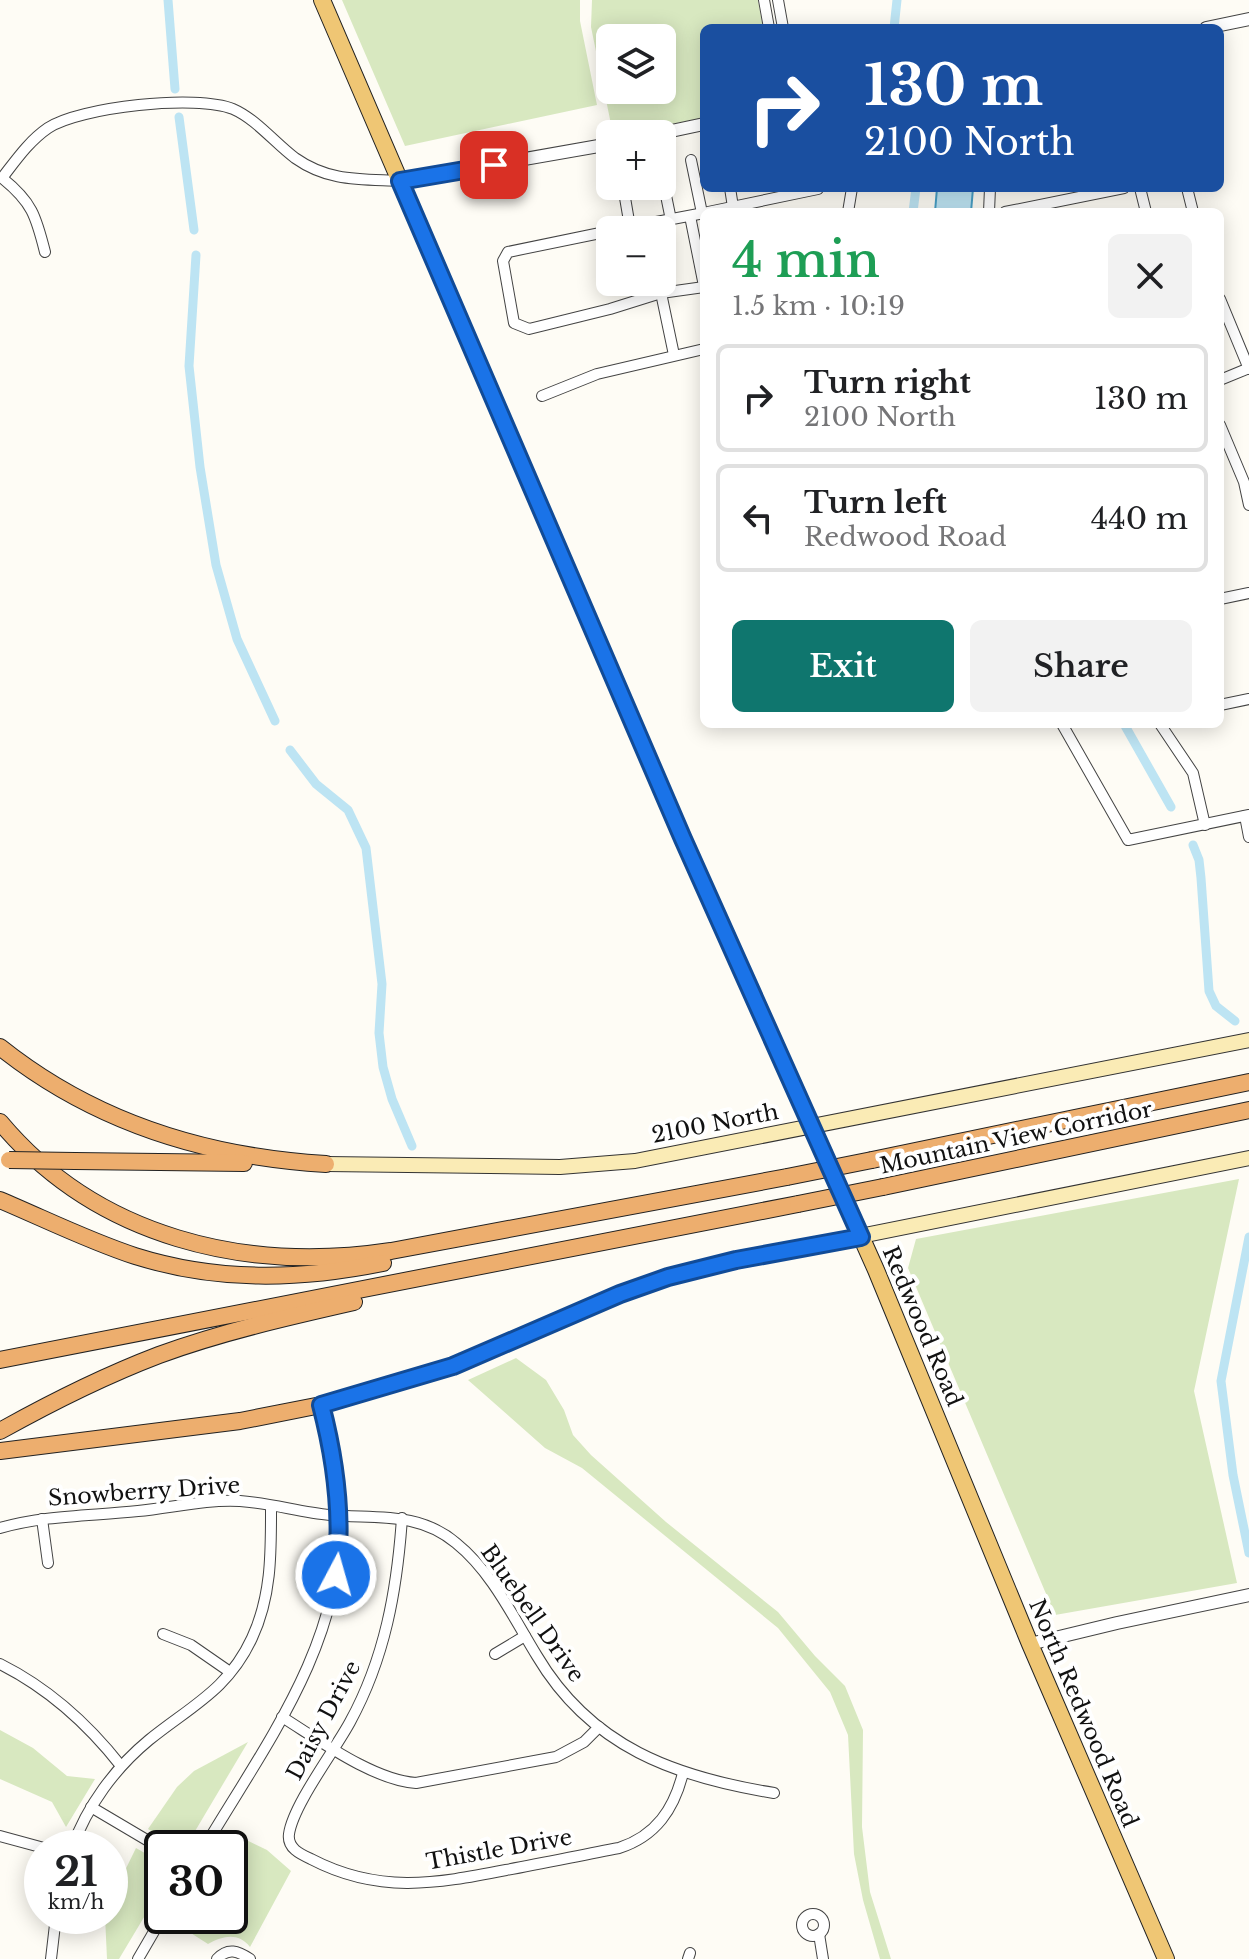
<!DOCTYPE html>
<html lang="en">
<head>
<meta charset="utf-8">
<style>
  body { margin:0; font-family:"Libre Baskerville",serif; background:#f2f2f2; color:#202124; height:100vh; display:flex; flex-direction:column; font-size:30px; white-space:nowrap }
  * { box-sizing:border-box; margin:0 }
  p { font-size:26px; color:#757577 }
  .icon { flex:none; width:44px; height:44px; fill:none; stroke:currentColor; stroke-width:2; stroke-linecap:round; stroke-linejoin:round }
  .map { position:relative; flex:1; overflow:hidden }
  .drawer { position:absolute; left:700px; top:208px; width:524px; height:520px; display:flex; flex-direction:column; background:#fff; border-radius:12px; box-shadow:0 4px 20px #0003 }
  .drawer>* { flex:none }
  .guide { position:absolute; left:700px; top:24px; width:524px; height:168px; border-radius:12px; box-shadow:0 4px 20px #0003; background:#1a4fa0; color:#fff; overflow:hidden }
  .buttons { position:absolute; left:596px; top:24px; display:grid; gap:16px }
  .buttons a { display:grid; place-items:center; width:80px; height:80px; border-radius:12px; background:#fff; box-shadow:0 4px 20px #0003; font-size:40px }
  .speed { position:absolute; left:24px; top:1830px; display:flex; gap:16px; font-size:40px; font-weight:700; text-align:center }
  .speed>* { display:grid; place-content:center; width:104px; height:104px; border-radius:50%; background:#fff; box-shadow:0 4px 20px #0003; line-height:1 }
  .speed small { font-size:20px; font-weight:400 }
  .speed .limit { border:4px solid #111; border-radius:12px; background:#fff; color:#111 }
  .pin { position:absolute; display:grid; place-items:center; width:68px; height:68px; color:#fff; margin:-34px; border-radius:16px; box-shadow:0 4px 12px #0006 }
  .me { position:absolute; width:88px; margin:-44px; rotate:6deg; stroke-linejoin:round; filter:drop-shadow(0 0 6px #0008) }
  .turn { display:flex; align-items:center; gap:28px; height:168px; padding:0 32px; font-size:36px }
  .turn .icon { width:104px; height:104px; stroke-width:2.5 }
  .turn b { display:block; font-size:56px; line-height:68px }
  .round { display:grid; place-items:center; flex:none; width:84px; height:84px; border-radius:12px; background:#f2f2f2 }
  .head { display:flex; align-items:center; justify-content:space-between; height:136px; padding:0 32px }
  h1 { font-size:48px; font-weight:600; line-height:60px; color:#1e9e55 }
  .button { display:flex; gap:16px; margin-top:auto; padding:16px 32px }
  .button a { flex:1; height:92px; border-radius:12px; background:#0f766e; color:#fff; font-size:32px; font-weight:600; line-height:92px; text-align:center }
  .button a+a { background:#f2f2f2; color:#202124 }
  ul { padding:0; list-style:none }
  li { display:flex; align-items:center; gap:24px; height:108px; margin:0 16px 12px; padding:0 16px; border:4px solid #e0e0e0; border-radius:12px }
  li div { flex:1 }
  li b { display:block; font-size:30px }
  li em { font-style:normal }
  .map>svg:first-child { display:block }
</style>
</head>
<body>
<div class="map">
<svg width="1249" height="1959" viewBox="0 0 1249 1959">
  <rect width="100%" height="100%" fill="#fefcf5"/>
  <g fill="#d8e8c0" fill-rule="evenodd">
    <polygon points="342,0 580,0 580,21 597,105 405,146"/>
    <path d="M592,0H758L763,28H704V118L617,134L612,129L591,27ZM610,38H662V90H610Z"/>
    <polygon points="1239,1179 1194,1391 1237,1583 1055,1615 908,1268 916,1239"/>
    <polygon points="516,1358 546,1380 564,1410 573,1435 591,1455 666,1522 778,1612 815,1656 845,1686 863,1730 862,1827 870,1892 891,1959 880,1959 863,1900 854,1854 848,1735 830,1692 778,1628 582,1468 545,1448 468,1380"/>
    <polygon points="0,1730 33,1748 67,1776 95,1779 66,1827 52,1802 0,1779"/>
    <polygon points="248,1742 185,1848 180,1848 148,1829 177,1787 194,1771"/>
    <path d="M226,1830L267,1850L291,1871L250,1947C238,1932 223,1936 208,1944L172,1921L175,1916H230V1848H215Z"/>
    <polygon points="136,1848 162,1863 162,1887 119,1959 107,1959 105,1916 110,1916 110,1901"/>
  </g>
  <polygon fill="#bde4f3" stroke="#489fc5" stroke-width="2" points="937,188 973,188 971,212 935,212"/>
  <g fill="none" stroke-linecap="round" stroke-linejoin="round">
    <g stroke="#bde4f3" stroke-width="9">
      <polyline points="168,0 175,89"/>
      <polyline points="894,28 897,0"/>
      <polyline points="179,117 194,230"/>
      <polyline points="913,212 916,188"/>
      <polyline points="196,255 189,366 200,467 216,565 237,639 275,721"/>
      <polyline points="1124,724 1171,807"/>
      <polyline points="290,750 316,784 348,810 366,848 382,984 379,1033 383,1067 392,1099 412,1146"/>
      <polyline points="1193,845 1199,860 1201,878 1209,991 1216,1006 1235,1021"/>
      <polyline points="1249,1237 1221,1381 1233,1475 1249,1553"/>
    </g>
    <g stroke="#444" stroke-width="12">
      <g id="minor">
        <polyline points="764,0 769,28"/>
        <polyline points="778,0 783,28"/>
        <polyline points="691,160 702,213"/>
        <polyline points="662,176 671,220"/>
        <polyline points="623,186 630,227"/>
        <polyline points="730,188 733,207"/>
        <polyline points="1140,188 1146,212"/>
        <polyline points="1187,188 1193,212"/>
        <polyline points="708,212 818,189"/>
        <polyline points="848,212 852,188"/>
        <polyline points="989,212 990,188"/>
        <polyline points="1005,212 1124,188"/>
        <polyline points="690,216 704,286"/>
        <polyline points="614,230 704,213"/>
        <polyline points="610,231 508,252 503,261 514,323 529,329 610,309 661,293 704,287"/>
        <path d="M45,252C36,216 32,202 2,178C16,160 29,141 48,128C79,107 197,94 233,109C256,119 275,143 295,158C329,182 361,179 400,181"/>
        <polyline points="661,293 674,355"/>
        <polyline points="1220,299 1249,369"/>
        <polyline points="1220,380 1249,368"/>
        <polyline points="542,396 597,374 704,349"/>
        <polyline points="1220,425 1244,482 1249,505"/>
        <polyline points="1220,599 1249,593"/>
        <polyline points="1220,705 1249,699"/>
        <polyline points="1062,724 1128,840 1249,815"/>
        <polyline points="1160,724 1193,773 1205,825"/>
        <polyline points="1245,816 1249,837"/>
        <path d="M402,1518C397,1590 385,1658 350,1722C335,1750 293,1805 289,1834C287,1848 300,1854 311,1859C378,1894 435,1884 506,1870C544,1863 582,1855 619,1848C656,1836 674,1809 683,1773"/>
        <polyline points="42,1519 48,1563"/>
        <path d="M0,1528C45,1515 92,1516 138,1511C171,1508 206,1499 240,1501C270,1503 300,1512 330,1515C375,1519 418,1511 456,1543C492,1572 513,1617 537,1656C591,1747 675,1777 774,1793"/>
        <polyline points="163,1634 191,1645 230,1672"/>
        <polyline points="495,1654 525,1636"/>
        <path d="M0,1664C48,1688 88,1724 121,1766"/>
        <path d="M282,1717C319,1740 373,1780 416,1783L556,1757L584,1742L599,1727"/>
        <polyline points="91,1807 162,1849"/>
        <polyline points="0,1836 44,1848"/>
        <path d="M72,1848C87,1806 115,1768 149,1740C191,1706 228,1690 252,1638C272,1595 271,1551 271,1506"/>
        <path d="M204,1848C265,1745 342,1645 340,1520C339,1481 331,1443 321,1405"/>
        <circle cx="813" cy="1925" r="11"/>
        <polyline points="819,1934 823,1959"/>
        <polyline points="51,1959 56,1916"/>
        <polyline points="138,1959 163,1916"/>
        <path d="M217,1959C228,1947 238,1951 250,1959"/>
        <polyline points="688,1959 690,1953"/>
      </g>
    </g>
    <g stroke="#444" stroke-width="14">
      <g id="tertiary">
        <polyline points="1206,28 1249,19"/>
        <polyline points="657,134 704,124"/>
        <polyline points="400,181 610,144"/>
        <polyline points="1030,1644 1117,1623 1249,1595"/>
      </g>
    </g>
    <g stroke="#333" stroke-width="16">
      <g id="secondary">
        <polyline points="326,1164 560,1167 635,1161 1249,1040"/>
        <polyline points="321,1405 453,1366 620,1294 686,1271 1249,1158"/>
      </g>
    </g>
    <g stroke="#222" stroke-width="18">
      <polyline id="primary" points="322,0 683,839 876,1270 1030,1644 1166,1959"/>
    </g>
    <g stroke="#222" stroke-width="18">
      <g id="trunk">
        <path d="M0,1047C94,1122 207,1157 326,1164"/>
        <path d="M0,1122C97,1238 246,1273 391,1251L787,1177"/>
        <polyline points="872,1160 1249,1082"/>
        <polyline points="75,1161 244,1163"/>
        <polyline points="883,1187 1249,1110"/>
        <path d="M0,1200C45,1219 89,1241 135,1256C218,1282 299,1280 383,1263"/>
        <polyline points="0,1360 798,1204"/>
        <path d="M0,1431C52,1402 104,1376 159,1355C222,1332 288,1317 354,1302"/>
        <polyline points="0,1451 240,1421 321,1405"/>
      </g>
    </g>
    <use href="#minor" stroke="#fff" stroke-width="10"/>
    <use href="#tertiary" stroke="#fff" stroke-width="12"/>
    <use href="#secondary" stroke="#faebb5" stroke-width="14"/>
    <use href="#primary" stroke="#efc674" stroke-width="16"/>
    <use href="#trunk" stroke="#edae6e" stroke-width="16"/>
    <g stroke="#222" stroke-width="18" stroke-linecap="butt">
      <g id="trunk-bridge">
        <polyline points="9,1160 75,1161"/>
        <polyline points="787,1177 872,1160"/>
        <polyline points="798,1204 883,1187"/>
      </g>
    </g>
    <use href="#trunk-bridge" stroke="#edae6e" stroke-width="16"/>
  </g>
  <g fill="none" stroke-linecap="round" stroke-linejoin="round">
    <g stroke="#114b97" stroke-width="20">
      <path id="route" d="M336,1575C343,1517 336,1462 321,1405L453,1366L620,1294L668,1277L736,1260L861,1237L683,839L400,181L494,165"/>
    </g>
    <use href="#route" stroke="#1a73e8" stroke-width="14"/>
  </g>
  <g text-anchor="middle" stroke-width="8" stroke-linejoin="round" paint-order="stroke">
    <g font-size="22" fill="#111" stroke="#fff">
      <text transform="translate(715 1123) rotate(-11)" y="8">2100 North</text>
      <text transform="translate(1016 1137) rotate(-12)" y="8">Mountain View Corridor</text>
      <text transform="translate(923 1326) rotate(67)" y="8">Redwood Road</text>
      <text transform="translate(144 1491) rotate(-4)" y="8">Snowberry Drive</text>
      <text transform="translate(533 1613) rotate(55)" y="8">Bluebell Drive</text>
      <text transform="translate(1084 1713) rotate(67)" y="8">North Redwood Road</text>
      <text transform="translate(323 1720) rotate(-62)" y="8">Daisy Drive</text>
      <text transform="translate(499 1849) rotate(-10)" y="8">Thistle Drive</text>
    </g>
  </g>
</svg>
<div class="buttons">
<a><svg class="icon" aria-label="layers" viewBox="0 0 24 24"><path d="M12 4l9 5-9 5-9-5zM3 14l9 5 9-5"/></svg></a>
<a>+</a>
<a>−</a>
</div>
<div class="speed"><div>21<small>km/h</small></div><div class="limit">30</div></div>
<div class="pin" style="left:494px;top:165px;background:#d93025"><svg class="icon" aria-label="arrive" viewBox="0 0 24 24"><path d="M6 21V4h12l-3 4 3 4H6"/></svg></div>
<svg class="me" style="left:336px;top:1575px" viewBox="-20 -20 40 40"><circle r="17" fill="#1a73e8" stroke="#fff" stroke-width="3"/><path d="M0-11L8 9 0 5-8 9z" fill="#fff"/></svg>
<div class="guide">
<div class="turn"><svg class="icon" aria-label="right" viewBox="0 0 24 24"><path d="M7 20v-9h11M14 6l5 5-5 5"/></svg><div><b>130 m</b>2100 North</div></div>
</div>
<section class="drawer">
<div class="head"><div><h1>4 min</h1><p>1.5 km · 10:19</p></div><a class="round"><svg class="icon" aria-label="close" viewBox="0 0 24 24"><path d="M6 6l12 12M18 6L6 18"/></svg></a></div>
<ul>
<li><svg class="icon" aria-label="right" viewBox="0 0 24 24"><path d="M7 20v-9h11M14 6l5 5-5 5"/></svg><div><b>Turn right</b><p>2100 North</p></div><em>130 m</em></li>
<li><svg class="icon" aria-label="left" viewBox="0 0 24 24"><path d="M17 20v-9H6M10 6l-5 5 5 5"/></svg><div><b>Turn left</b><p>Redwood Road</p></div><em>440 m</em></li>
</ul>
<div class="button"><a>Exit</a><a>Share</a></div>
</section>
</div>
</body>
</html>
